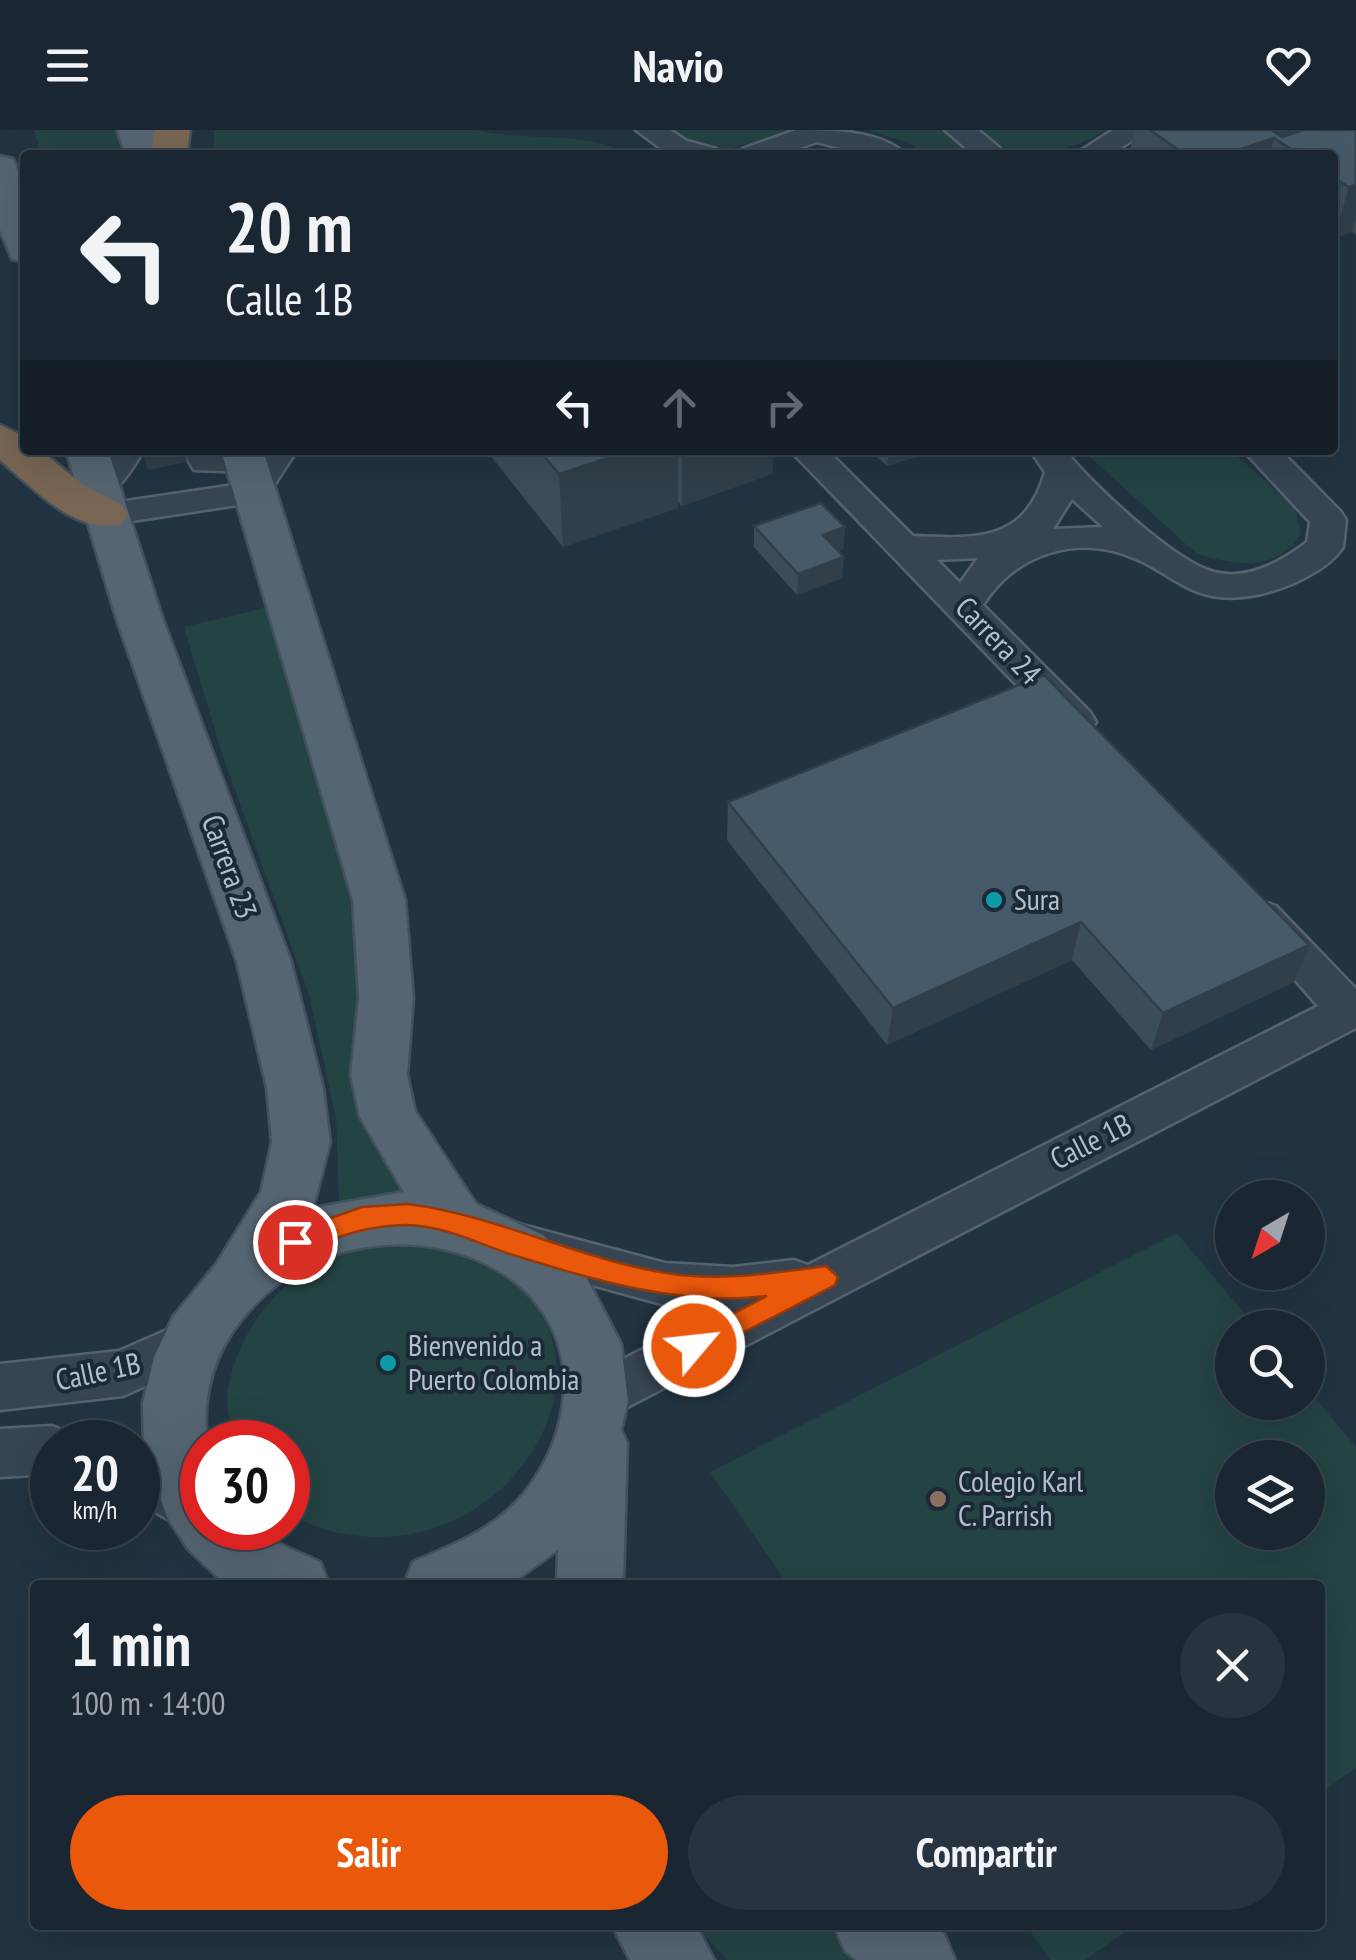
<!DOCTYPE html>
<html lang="es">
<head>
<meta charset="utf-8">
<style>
  body { margin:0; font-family:"PT Sans Narrow",sans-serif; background:#27333e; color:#f1f3f6; height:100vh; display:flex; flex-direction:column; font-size:38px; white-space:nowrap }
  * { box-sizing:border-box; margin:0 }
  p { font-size:32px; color:#9fa5ac }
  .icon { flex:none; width:55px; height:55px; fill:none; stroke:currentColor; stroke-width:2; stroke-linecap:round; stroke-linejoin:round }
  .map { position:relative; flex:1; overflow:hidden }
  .sheet { position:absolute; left:30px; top:1450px; width:1295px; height:350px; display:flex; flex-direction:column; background:#1a2732; border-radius:10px; box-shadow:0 10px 40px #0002,0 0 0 2px #38444d }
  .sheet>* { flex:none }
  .banner { position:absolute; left:20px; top:20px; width:1318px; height:305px; border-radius:10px; box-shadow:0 10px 40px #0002,0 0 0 2px #38444d; background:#1a2732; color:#f1f3f6; overflow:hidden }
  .needle { width:65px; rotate:219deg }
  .fabs { position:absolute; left:1215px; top:1050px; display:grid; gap:20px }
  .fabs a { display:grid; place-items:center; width:110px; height:110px; border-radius:50%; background:#1a2732; box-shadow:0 10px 40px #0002,0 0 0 2px #38444d; font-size:50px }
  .speed { position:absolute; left:30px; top:1290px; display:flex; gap:20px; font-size:50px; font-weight:700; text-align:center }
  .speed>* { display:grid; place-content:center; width:130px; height:130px; border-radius:50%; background:#1a2732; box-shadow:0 10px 40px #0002,0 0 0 2px #38444d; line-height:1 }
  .speed small { font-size:25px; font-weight:400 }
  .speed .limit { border:15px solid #d22; background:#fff; color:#111 }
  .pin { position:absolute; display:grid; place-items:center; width:85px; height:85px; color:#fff; margin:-42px; border:5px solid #fff; border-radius:50%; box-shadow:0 2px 10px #0007 }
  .me { position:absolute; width:110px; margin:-55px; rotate:62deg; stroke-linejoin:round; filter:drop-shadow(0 0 8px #0008) }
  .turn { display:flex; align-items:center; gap:35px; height:210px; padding:0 40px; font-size:45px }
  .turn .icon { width:130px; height:130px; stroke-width:2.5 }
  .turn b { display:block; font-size:70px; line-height:85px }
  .lanes { display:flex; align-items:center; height:95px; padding:0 40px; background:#0003; justify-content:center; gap:50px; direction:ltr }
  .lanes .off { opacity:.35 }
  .round { display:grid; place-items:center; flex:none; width:105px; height:105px; border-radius:52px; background:#27333e }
  .overview { display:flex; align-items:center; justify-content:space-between; height:170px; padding:0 40px }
  h1 { font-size:60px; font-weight:800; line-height:75px }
  .cta { display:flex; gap:20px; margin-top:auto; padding:20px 40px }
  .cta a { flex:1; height:115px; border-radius:60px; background:#ea580c; color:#fff; font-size:40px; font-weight:800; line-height:115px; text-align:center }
  .cta a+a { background:#27333e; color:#f1f3f6 }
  header { display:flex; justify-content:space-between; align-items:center; height:130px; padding:0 40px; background:#1a2732; font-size:45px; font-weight:800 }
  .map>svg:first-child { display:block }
</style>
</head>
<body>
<header><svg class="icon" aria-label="menu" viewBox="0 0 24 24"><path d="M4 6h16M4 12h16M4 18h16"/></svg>Navio<svg class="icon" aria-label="heart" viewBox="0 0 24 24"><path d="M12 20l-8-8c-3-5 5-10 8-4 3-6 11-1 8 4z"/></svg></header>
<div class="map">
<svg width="1356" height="1830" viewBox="0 0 1356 1830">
  <rect width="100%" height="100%" fill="#223442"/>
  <g fill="#244343" fill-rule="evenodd">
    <polygon points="34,0 125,0 133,25 41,25"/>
    <path d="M214,0H476C525,12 591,0 628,25H214Z"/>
    <polygon points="656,0 794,0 715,23"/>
    <polygon points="866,0 955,0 991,25 927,25 907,12"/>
    <path d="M980,0H1107C1069,22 1014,38 980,0Z"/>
    <path d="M1082,320H1230L1295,377L1301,404C1279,442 1232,436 1196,423Z"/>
    <polygon points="277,475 364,774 430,1075 339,1072 336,988 309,865 223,627 184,497"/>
    <path d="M1177,1103L1256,1197L1232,1198V1272H1308V1259L1356,1317V1638L1320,1663V1455H788L710,1342ZM1232,1328H1308V1402H1232Z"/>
    <path d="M422,1112C439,1116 459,1118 474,1125C636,1199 538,1410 373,1407C344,1406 311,1399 288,1381V1312H233C231,1296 225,1275 228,1258C241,1187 297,1130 368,1115C385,1111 405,1113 422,1112Z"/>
    <polygon points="693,1795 826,1795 873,1830 728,1830"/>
    <polygon points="1026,1795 1135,1795 1085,1830 1050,1830"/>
  </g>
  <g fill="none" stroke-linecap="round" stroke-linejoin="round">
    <g stroke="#55636f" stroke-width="5">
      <g id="minor">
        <polygon points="636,0 670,0 687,11 716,19 721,25 667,23"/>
        <path d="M796,0C830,0 882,0 906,25H868L817,12L780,25H737L742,19Z"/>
        <polygon points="945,0 978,0 1008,25 974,25"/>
        <polygon points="1113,0 1148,0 1110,25 1074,25"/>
        <path d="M102,320H136L139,328C125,349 113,372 86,365L80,357L104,327Z"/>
        <polygon points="182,320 260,325 263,320 297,320 264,371 106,395 93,392 88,384 93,376 241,354 248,342 194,340"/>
        <path d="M790,320H827L913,406C977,409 1025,412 1045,342L1030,320H1065C1090,353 1175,432 1214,442C1248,451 1282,431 1307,412L1310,392L1243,320H1280L1341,382L1346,390L1343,417C1332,434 1312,445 1294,453C1269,464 1239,471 1212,466C1182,460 1163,440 1136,429C1078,403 1016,423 983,475L1090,582L1096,592L1090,602L1076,606L1062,602ZM1072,369L1103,397L1053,399ZM978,428L960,453L937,430Z"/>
        <polygon points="1261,771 1276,776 1356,859 1356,898 614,1284 596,1291 578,1284 570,1268 578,1252 720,1180 665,1175 494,1128 487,1113 494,1098 511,1092 665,1133 733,1137 794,1130 808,1135 1318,876 1240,787 1246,776"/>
        <polygon points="192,1189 210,1195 217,1211 210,1227 123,1266 0,1280 0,1234 119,1221"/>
        <polygon points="52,1296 70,1303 75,1312 52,1312 52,1344 0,1347 0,1299"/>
        <polygon points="138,1318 202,1355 202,1398 220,1398 219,1401 200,1408 138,1372"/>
      </g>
    </g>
    <g stroke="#43515e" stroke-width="5">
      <g id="major">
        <polygon points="117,0 153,0 162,25 126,25"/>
        <polygon points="0,26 13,29 25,60 25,132 12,129 0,100"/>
        <path d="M66,320H108L163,490L291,832L323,958L330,1012L313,1078L404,1062L360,987L351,945L359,868L353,770L221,320H263L405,770L413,868L407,945L415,981L476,1074L543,1105L585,1145L621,1214L628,1271L621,1300L627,1313L623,1455H557L558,1420L509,1455H404L413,1432C446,1418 480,1405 507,1381C530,1361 550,1328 558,1298C604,1127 381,1060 266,1164C221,1204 200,1252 207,1312H202V1398H259L275,1412L320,1432L329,1455H226L189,1420L167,1387L144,1321L143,1273L154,1227L173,1187L217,1133L261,1062L272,1012L267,958L237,832L117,490Z"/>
        <polygon points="612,1795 696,1795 714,1830 630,1830"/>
        <polygon points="834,1795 933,1795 944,1804 955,1830 857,1830 845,1821"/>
      </g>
    </g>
    <g stroke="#42505c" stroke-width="5">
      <g id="highway">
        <polygon points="154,0 190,0 187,25 151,25"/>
        <path d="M0,295L25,307V320H40L83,355L121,374L128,384L121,394C76,406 32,357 0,330Z"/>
      </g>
    </g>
    <use href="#minor" fill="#374552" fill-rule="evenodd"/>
    <use href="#major" fill="#556572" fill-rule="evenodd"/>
    <use href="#highway" fill="#786553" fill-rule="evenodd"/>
  </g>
  <g fill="#3c4d5a">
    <polygon points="1134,0 1356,0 1356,105 1352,102 1332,108 1332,25 1129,25"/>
    <polygon points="486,320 774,320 772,344 682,376 678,372 678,378 563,417"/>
    <polygon points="869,320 938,320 887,336"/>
    <polygon points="754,396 845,397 843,419 838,420 842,448 797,465 754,417"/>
    <polygon points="728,672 1309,815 1294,852 1151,920 1072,830 887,915 727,710"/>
  </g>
  <g fill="#313f4a">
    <polygon points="1263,0 1302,0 1296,23 1274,8 1270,25 1223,25"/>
    <polygon points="1356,55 1356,89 1352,102 1334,109 1349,57"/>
    <polygon points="142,320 184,320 187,332 148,340"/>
    <polygon points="632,320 678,320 678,378 563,417 559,344"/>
    <polygon points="682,320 774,320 772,344 682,376"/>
    <polygon points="889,320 938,320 887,336"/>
    <polygon points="845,397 843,419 822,426 823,405"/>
    <polygon points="844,427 842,448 797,465 798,444"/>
    <polygon points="1081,792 1072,830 887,915 893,878"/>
    <polygon points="1309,815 1294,852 1151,920 1163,883"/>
  </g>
  <g fill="#465a69" stroke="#313f4a" stroke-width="2.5">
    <polygon points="1150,0 1271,0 1282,7 1303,0 1356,0 1356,55 1349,57 1332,47 1332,25 1299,25 1274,8 1223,25 1186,25"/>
    <polygon points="539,320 632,320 559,344"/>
    <polygon points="821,373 845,397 823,405 844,427 798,444 754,396"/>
    <polygon points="1044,545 1309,815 1163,883 1081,792 893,878 728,672"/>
  </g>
  <path fill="#ea580c" stroke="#983908" stroke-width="2.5" d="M408,1074C496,1085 578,1129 666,1143C721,1152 772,1143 826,1136L838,1147L835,1155L694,1228L685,1225L682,1216L685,1208L767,1166C681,1177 591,1149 510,1124C474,1112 445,1096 406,1095C366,1095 332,1109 295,1122L282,1112L286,1104L362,1077Z"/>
  <g fill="#0f9aa8" stroke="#1c2a37" stroke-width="4">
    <circle cx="994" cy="770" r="10"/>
    <circle cx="388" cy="1233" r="10"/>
  </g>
  <circle fill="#8d6e63" stroke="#1c2a37" stroke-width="4" cx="938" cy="1369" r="10"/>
  <g text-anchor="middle" stroke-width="8" stroke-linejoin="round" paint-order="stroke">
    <g font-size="30" fill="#b3c0cc" stroke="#1c2a37">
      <text transform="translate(998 511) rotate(46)" y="10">Carrera 24</text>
      <text transform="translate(229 737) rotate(70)" y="10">Carrera 23</text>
      <text transform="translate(1091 1012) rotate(-27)" y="10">Calle 1B</text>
      <text transform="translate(98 1242) rotate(-12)" y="10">Calle 1B</text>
    </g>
    <g font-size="30" fill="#b3c0cc" stroke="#1c2a37" text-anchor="start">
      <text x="1014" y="780">Sura</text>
      <text x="408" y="1226">Bienvenido a<tspan x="408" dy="34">Puerto Colombia</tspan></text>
      <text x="958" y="1362">Colegio Karl<tspan x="958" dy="34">C. Parrish</tspan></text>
    </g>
  </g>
</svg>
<div class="fabs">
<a><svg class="needle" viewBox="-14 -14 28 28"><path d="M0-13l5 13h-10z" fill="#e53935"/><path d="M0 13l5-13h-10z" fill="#9fa5ac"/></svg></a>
<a><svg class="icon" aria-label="search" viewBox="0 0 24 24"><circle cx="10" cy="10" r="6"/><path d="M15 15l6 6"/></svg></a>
<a><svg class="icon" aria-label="layers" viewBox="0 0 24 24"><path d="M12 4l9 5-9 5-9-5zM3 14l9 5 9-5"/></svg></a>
</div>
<div class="speed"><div>20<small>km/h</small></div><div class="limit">30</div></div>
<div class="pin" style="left:295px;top:1112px;background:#d93025"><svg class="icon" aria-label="arrive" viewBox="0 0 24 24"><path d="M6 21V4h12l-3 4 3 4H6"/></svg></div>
<svg class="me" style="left:694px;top:1216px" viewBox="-20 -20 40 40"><circle r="17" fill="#ea580c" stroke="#fff" stroke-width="3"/><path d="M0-11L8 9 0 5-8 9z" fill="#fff"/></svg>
<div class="banner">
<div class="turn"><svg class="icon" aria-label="left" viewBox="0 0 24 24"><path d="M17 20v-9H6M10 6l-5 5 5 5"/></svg><div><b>20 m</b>Calle 1B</div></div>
<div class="lanes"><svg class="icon" aria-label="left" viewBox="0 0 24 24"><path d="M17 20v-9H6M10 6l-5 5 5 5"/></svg><svg class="icon off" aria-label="ahead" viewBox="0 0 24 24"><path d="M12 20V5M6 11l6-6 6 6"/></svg><svg class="icon off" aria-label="right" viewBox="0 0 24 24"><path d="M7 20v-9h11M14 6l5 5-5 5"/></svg></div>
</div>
<section class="sheet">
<div class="overview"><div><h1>1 min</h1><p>100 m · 14:00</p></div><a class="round"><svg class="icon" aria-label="close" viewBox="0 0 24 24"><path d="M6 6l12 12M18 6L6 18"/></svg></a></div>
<div class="cta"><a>Salir</a><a>Compartir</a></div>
</section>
</div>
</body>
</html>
